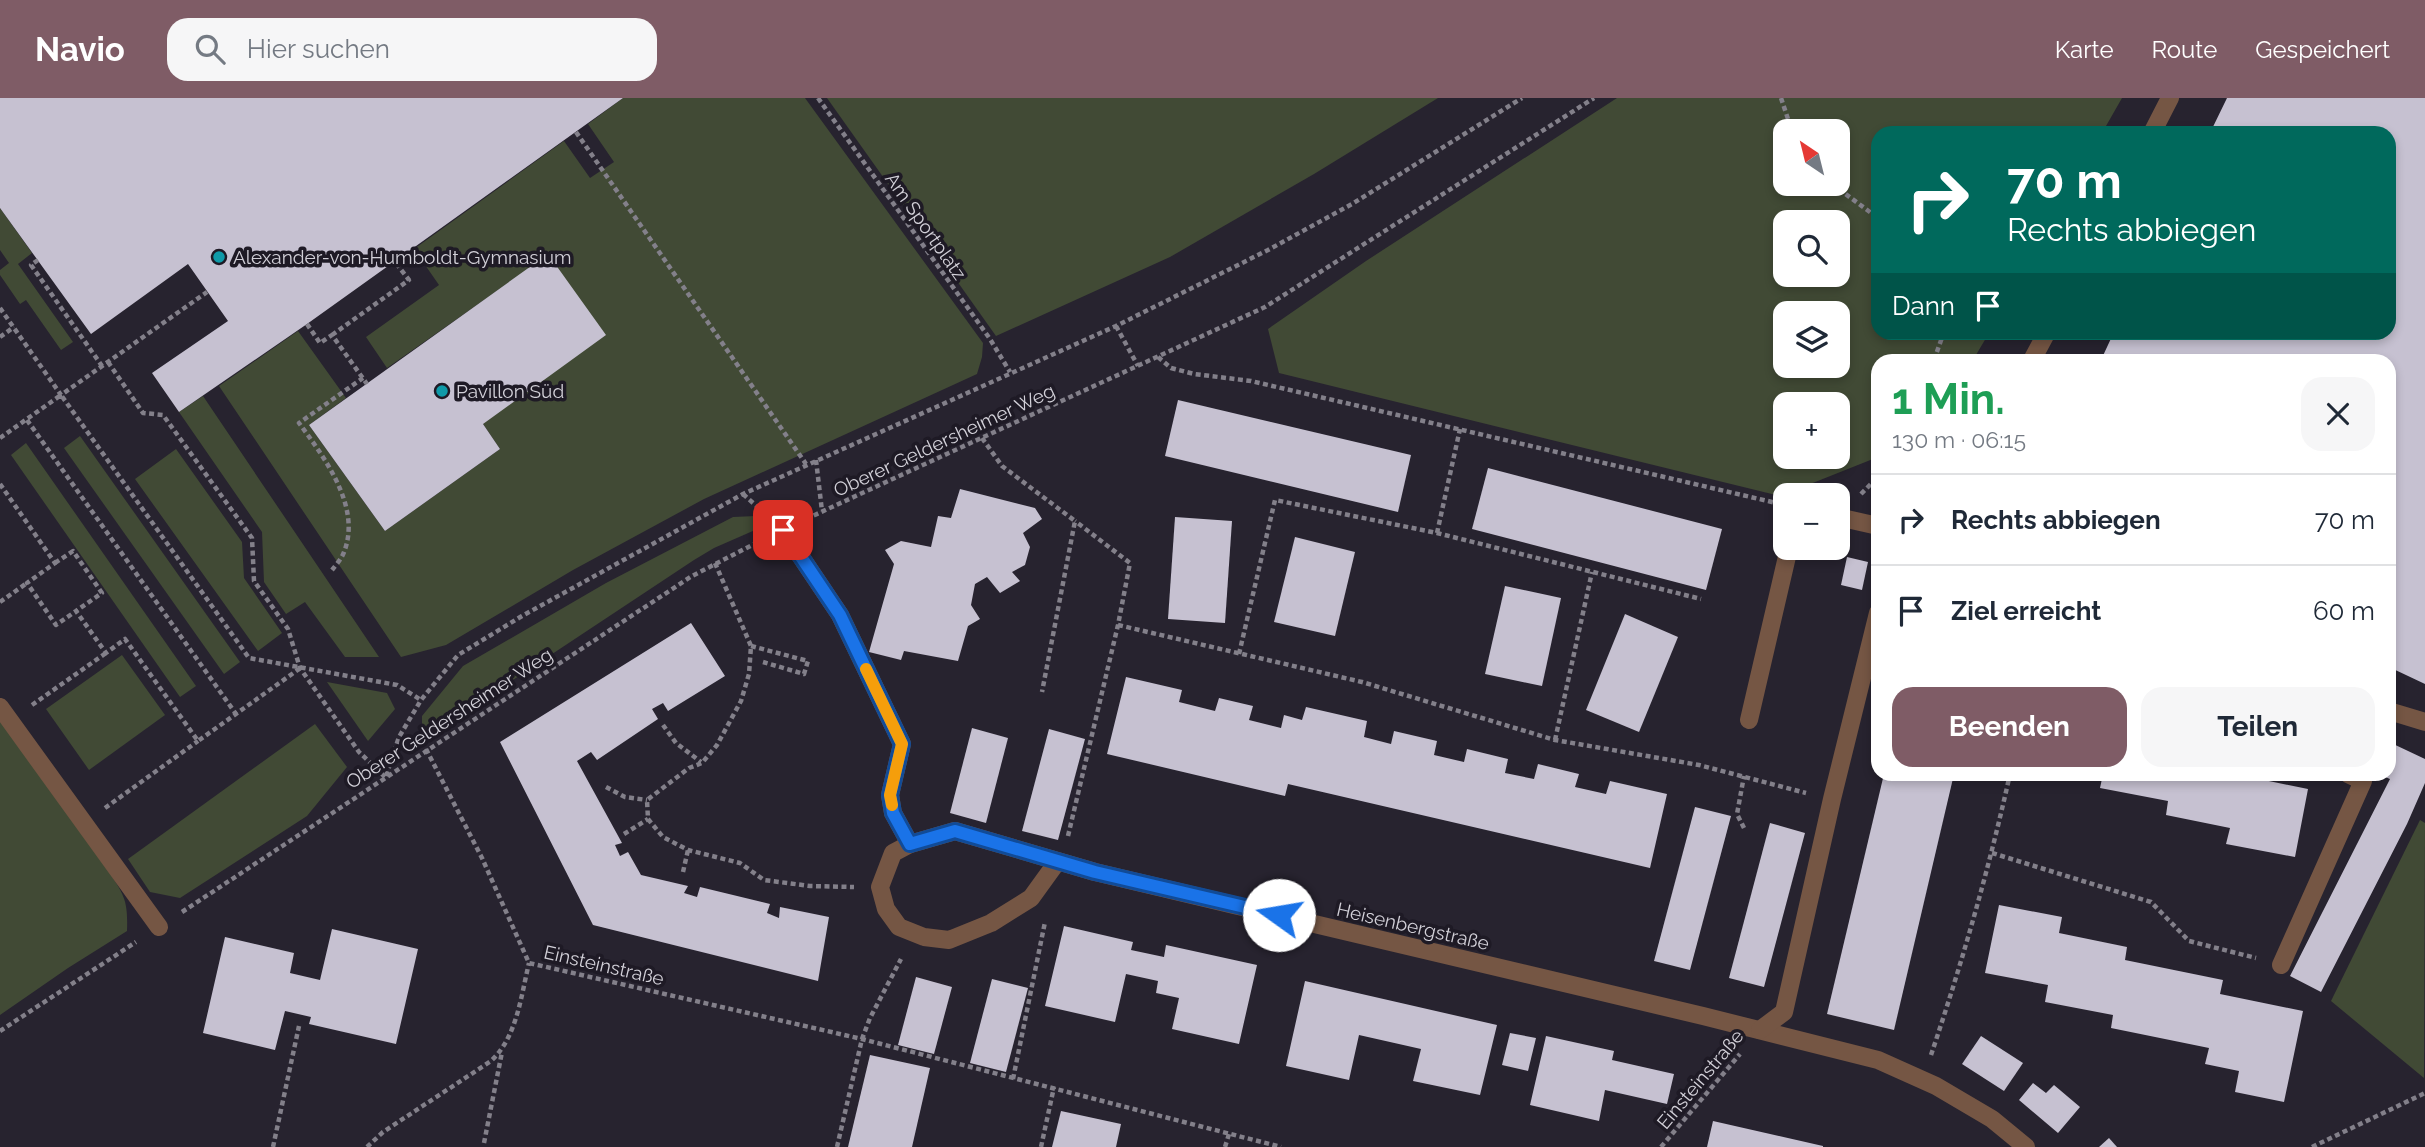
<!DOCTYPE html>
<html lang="de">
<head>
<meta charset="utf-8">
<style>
  body { margin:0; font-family:Raleway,sans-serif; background:#f6f6f7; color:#1f2937; height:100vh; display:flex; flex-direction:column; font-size:26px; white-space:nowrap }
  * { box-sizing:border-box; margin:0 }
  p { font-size:23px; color:#747a83 }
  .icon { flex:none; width:38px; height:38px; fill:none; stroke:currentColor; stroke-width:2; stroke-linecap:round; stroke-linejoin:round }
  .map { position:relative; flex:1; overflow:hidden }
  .side { position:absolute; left:1871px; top:256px; width:525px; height:427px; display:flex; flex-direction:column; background:#fff; border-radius:21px; box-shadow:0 4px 10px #0003 }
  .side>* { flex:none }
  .top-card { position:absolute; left:1871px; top:28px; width:525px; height:214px; border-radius:21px; box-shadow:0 4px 10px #0003; background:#00695c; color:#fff; overflow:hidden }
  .needle { width:46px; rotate:325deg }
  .buttons { position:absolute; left:1773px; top:21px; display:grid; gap:14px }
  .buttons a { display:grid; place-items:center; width:77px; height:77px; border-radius:14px; background:#fff; box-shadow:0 4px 10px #0003; font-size:35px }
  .pin { position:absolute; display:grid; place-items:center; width:60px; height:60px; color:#fff; margin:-30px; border-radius:14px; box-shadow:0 4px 10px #0006 }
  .me { position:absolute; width:77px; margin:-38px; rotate:283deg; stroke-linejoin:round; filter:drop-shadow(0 0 5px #0008) }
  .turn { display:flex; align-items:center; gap:24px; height:147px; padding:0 21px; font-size:32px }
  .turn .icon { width:91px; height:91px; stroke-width:2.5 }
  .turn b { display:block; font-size:49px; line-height:60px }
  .then { display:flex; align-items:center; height:66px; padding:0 21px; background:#0003; gap:14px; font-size:26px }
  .round { display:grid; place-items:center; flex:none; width:74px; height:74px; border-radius:21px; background:#f6f6f7 }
  .headline { display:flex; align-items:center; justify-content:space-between; height:119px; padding:0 21px }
  h1 { font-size:42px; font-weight:700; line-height:52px; color:#1e9e55 }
  .cta { display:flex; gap:14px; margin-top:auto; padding:14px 21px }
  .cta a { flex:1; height:80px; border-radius:21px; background:#7f5c66; color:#fff; font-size:28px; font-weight:700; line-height:80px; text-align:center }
  .cta a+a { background:#f6f6f7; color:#1f2937 }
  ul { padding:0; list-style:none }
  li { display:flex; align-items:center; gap:21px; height:91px; padding:0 21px; border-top:2px solid #e0e1e3 }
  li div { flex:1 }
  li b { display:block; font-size:26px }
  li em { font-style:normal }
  header { display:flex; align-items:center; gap:42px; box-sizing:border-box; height:98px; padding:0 35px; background:#7f5c66; color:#fff }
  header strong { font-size:33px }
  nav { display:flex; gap:38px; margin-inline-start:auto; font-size:24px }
  .search { width:490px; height:63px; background:#f6f6f7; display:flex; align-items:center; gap:18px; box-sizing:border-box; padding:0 24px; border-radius:21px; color:#747a83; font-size:26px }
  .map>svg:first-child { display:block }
</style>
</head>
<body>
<header>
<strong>Navio</strong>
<div class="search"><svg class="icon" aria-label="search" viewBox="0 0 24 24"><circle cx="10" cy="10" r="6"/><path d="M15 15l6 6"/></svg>Hier suchen</div>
<nav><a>Karte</a><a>Route</a><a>Gespeichert</a></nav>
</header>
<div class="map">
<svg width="2425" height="1049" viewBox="0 0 2425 1049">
  <rect width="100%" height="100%" fill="#27232f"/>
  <g fill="#414a35" fill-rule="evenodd">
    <polygon points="623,0 805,0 983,245 982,259 977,276 704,401 573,472 446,547 401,559 219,288 298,233 346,300 309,327 385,433 500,351 483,326 548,157 387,270 366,239 439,187 414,151 564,43 590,80 614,64 588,26"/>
    <polygon points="827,0 1438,0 1314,76 1170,159 996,238"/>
    <path d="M1617,0H2122L2102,35H1878V234L1989,235L1973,262H1878V359L1780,398L1279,275L1268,231L1366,163ZM1785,33H1838V86H1785ZM1785,124H1838V177H1785ZM1785,215H1838V268H1785ZM1785,306H1838V359H1785Z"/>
    <polygon points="0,110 32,155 18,166 73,244 61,252 26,202 20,206 0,177 0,172 9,165 0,152"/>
    <polygon points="203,298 379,559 345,559 305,504 286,516 264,484 262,434 179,314"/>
    <polygon points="80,338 240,564 224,576 64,350"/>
    <polygon points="26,345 196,588 180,599 11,357"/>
    <polygon points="176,351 242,444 244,480 282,535 258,553 135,381"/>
    <polygon points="756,418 760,422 762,429 714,450 694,462 427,639 422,629 422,618 463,568 606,485 733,419"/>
    <polygon points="122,557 165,617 89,672 46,611"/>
    <polygon points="327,584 387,595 395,611 368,643"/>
    <path d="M0,623L109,774C125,798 128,804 127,833L68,870L0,917Z"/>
    <polygon points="315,626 347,669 307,718 180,800 150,794 128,761"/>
    <polygon points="2420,722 2425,725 2424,980 2331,903"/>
  </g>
  <g fill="#c6c1d1">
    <polygon points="0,0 623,0 307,226 179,314 152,275 228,223 188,166 91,236 0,110"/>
    <polygon points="2227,0 2425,0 2425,586 2389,569 2389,262 2101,262 2114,234 2389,234 2389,35 2210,35"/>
    <polygon points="548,156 606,237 483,326 500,351 385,433 309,327"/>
    <polygon points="1178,302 1411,357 1398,414 1165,358"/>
    <polygon points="1488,370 1722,431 1706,492 1472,431"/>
    <polygon points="960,391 1035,410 1042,421 1023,435 1030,449 1025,467 1012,474 1020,483 1000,495 987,479 975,486 971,507 980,521 968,528 958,563 904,553 901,562 869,554 894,466 885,452 901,443 931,449 938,418 951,420"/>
    <polygon points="1175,419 1232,423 1225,525 1168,521"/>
    <polygon points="1838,437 1847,439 1843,459 1808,451 1838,450"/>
    <polygon points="1295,439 1355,454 1335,538 1274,524"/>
    <polygon points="1847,459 1868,464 1862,492 1841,487"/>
    <polygon points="1505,488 1561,500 1542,588 1485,576"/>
    <polygon points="1625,516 1678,539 1639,634 1586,612"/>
    <polygon points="691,525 725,578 668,613 663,605 652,611 658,621 597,662 591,654 577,663 622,745 615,747 620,758 628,754 641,777 688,788 684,795 697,799 700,789 770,806 767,815 779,820 780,809 829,819 818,883 593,827 500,644"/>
    <polygon points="1126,579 1182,592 1179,604 1215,613 1219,600 1253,608 1249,622 1281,630 1284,617 1302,622 1306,609 1367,623 1364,639 1391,646 1394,633 1437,643 1434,657 1464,664 1467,651 1508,661 1505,675 1534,681 1538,666 1579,676 1575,689 1606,696 1610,683 1667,696 1650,770 1288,686 1285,698 1107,656"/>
    <polygon points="972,630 1008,640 986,725 950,715"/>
    <polygon points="1049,631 1085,641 1058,742 1022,733"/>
    <polygon points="2389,644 2425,661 2425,685 2407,726 2321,894 2290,878 2390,681 2378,676 2389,676"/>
    <polygon points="1884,676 1954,676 1894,932 1827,916"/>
    <polygon points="2103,676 2241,676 2240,677 2308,691 2295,759 2226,746 2230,730 2166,717 2168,703 2100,690"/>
    <polygon points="1695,709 1731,718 1690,872 1654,863"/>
    <polygon points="1770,725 1805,735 1764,889 1729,880"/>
    <polygon points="1999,807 2062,819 2059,835 2127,849 2125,862 2223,882 2220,896 2303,913 2284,1004 2235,994 2239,973 2205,966 2209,950 2111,930 2113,917 2045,904 2048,887 1985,875"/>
    <polygon points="1064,828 1133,844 1131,852 1164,859 1166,847 1257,867 1239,946 1172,931 1179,900 1156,895 1158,883 1126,876 1115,924 1045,908"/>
    <polygon points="332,831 418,851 396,946 309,926 311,919 285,913 275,952 203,935 225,839 294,855 290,875 320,882"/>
    <polygon points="916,879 952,889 934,956 898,947"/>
    <polygon points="992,881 1028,890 1006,974 970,965"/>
    <polygon points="1305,883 1497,927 1480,997 1413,983 1421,951 1359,937 1349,982 1286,968"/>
    <polygon points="1510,935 1536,940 1528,973 1502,967"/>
    <polygon points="1546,938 1614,953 1612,962 1674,976 1667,1006 1605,992 1599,1023 1530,1007"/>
    <polygon points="1981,938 2023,965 2004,993 1962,966"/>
    <polygon points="870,957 930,970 912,1049 848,1049"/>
    <polygon points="2033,985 2046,995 2054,987 2080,1009 2058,1035 2019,1002"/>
    <polygon points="1061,1013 1121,1026 1116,1049 1052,1049"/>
    <polygon points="1713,1023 1823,1048 1823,1049 1707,1049"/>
    <polygon points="2109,1040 2117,1049 2099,1049"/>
  </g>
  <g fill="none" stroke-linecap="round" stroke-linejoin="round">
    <g stroke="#83808a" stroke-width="4.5" stroke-dasharray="5 3.5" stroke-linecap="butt">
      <polyline points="818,0 990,241 1010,274"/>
      <polyline points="1781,0 1792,33"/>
      <polyline points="576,34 806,366"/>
      <polyline points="1832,86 1878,120"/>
      <polyline points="38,162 31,167 102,268"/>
      <polyline points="0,210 61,297 207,194"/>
      <polyline points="307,226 320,245 332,237 367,286"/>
      <polyline points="1116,228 1138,268"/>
      <polyline points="332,237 409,182 395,164"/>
      <polyline points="0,239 14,229"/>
      <polyline points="1158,259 1171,270 1194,276 1251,283 1785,407"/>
      <polyline points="1934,262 1944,234"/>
      <polyline points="108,264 143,315 163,317 252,440 254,483 288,531 300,570 359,654 385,679"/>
      <polyline points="27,322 236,616"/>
      <polyline points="0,340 61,297 249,560 397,587 421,602"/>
      <polyline points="982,340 1002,368 1075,423 1042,594"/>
      <polyline points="816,362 822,413"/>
      <polyline points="0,386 55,465 27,485 56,527 76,513 106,555 125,541 198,643 299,571"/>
      <polyline points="743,396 763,414"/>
      <polyline points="1861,396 1878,379"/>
      <polyline points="806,421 1265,209 1594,0"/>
      <polyline points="1437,435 1460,331"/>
      <polyline points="55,465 73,453 102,495 76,513"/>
      <polyline points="715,465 751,548 749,576 741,603 717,647 702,665 689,670 647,702 648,721 663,739 688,752 740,765 764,782 810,788 854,789"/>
      <path d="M332,472C336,467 342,460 344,454C362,409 324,359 299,325L363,280"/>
      <polyline points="0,504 27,485"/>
      <polyline points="1118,527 1362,584 1555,642 1699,667 1806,695"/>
      <polyline points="751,548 808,563 804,576 763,564"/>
      <polyline points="1239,556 1275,402 1437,435 1701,501"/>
      <polyline points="32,607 106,555"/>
      <polyline points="663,627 676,645 701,664"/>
      <polyline points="1555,642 1592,474"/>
      <polyline points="426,651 482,760 529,865 862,941 1281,1049"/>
      <polyline points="386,678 399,639 421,602 458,557 522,518 743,396 1116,228 1268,152 1352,106 1522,0"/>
      <polyline points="606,689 625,699 647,702"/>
      <polyline points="105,710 198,643"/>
      <polyline points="1744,730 1737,716 1744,678"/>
      <polyline points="624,736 648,721"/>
      <polyline points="1068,738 1118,527 1130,465 1075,423"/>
      <polyline points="1992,755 2151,804 2189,843 2256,860"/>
      <polyline points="683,774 688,752"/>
      <polyline points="182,814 692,478 760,443"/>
      <polyline points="0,933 136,844"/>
      <path d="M1931,957C1962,865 1989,771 2010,676"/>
      <polyline points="1013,981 1045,824"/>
      <polyline points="484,1045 502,954"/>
      <polyline points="273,1049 299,928"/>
      <path d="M367,1049L383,1034L491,963C517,939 521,898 529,865"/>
      <polyline points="837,1049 862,941 870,920 901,861"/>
      <polyline points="1041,1049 1054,989"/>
      <polyline points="1225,1049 1229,1036"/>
      <polyline points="1661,1049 1740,956"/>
      <polyline points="2312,1049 2425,995"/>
    </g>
    <g stroke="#755644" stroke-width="18">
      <polyline points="2152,35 2170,0"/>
      <polyline points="2032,262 2047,234"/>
      <polyline points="1838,419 1878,428"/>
      <polyline points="783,432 840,517 902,646 890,697 893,715 910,746"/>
      <polyline points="0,609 159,829"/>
      <polyline points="2389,613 2425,624"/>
      <polyline points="1749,622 1789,450"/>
      <polyline points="1057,764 1031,800 991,825 949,842 924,839 899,829 886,811 880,789 893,755 910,746 955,733 1095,774 1703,918 1878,962 1936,988 1992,1021 2026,1049"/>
      <polyline points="2281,867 2363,683 2348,676"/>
      <polyline points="1760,932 1784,914 1832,701 1878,515"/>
    </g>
  </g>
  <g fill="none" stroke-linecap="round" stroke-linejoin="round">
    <g stroke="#114b97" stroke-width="18">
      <polyline id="route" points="783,432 840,517 902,646 890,697 893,715 910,746 955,733 1095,774 1279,817"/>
    </g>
    <use href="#route" stroke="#1a73e8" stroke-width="12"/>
    <polyline stroke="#f59e0b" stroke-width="12" points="866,571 902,646 890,697 892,707"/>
  </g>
  <g fill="#0f9aa8" stroke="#1e1a25" stroke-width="2.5">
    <circle cx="219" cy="159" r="7"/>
    <circle cx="442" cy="293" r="7"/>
  </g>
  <g text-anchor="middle" stroke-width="7" stroke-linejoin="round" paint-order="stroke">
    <g font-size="19" fill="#d2d0d8" stroke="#1e1a25">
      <text transform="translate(926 128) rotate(55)" y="7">Am Sportplatz</text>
      <text transform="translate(944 342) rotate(-25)" y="7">Oberer Geldersheimer Weg</text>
      <text transform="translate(449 620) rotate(-33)" y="7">Oberer Geldersheimer Weg</text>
      <text transform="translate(1413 828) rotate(13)" y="7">Heisenbergstraße</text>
      <text transform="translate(604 867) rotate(13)" y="7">Einsteinstraße</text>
      <text transform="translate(1700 981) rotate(-50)" y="7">Einsteinstraße</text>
    </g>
    <g font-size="19" fill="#d2d0d8" stroke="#1e1a25" text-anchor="start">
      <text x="233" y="166">Alexander-von-Humboldt-Gymnasium</text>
      <text x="456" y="300">Pavillon Süd</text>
    </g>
  </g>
</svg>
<div class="buttons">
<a><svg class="needle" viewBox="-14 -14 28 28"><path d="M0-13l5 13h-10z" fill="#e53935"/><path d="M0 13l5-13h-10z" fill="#747a83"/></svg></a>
<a><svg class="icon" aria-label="search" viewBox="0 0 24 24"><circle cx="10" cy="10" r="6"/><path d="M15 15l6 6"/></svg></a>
<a><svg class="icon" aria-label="layers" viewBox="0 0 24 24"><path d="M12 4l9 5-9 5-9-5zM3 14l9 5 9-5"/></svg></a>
<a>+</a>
<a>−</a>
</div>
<div class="pin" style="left:783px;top:432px;background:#d93025"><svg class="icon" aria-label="arrive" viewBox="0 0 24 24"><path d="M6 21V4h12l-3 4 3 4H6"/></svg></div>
<svg class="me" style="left:1279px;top:817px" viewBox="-20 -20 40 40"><circle r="19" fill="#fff"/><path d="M0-13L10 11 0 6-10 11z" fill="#1a73e8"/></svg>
<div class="top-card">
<div class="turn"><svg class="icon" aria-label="right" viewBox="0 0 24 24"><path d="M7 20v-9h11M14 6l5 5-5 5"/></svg><div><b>70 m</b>Rechts abbiegen</div></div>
<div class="then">Dann<svg class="icon" aria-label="arrive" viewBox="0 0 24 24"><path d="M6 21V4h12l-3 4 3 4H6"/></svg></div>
</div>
<section class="side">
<div class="headline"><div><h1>1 Min.</h1><p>130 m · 06:15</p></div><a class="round"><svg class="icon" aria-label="close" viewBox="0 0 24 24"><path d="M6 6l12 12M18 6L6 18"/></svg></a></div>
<ul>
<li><svg class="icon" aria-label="right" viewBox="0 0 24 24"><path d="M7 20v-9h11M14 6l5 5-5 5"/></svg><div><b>Rechts abbiegen</b></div><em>70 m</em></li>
<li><svg class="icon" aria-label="arrive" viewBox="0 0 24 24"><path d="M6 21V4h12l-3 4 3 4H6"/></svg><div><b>Ziel erreicht</b></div><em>60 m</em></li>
</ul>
<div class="cta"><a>Beenden</a><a>Teilen</a></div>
</section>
</div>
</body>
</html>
